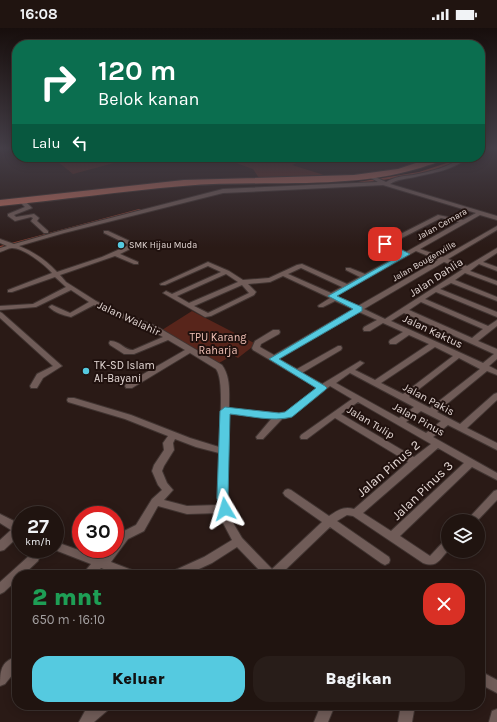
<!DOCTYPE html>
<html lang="id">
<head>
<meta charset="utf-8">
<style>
  body { margin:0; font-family:Karla,sans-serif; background:#281d19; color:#f1f3f6; height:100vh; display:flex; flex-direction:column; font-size:15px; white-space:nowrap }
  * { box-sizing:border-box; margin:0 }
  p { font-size:13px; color:#a29e9f }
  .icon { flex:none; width:22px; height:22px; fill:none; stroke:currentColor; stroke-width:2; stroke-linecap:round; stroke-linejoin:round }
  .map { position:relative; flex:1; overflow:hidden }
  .panel { position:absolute; left:12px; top:542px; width:473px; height:140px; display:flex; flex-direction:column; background:#201410; border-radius:16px; box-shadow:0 2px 10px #0003,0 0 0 1px #3d3330 }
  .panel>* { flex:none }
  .banner { position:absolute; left:12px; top:12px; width:473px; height:122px; border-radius:16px; box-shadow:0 2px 10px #0003,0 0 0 1px #3d3330; background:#0b6e4f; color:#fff; overflow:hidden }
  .fabs { position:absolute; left:441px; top:486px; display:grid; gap:8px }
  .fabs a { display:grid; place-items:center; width:44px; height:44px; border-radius:50%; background:#201410; box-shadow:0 2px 10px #0003,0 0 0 1px #3d3330; font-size:20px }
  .speed { position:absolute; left:12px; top:478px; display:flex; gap:8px; font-size:20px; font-weight:700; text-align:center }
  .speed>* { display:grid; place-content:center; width:52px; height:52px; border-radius:50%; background:#201410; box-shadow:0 2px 10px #0003,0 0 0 1px #3d3330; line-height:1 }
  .speed small { font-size:10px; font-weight:400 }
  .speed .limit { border:6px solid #d22; background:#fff; color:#111 }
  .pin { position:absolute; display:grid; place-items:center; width:34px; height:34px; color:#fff; margin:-17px; border-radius:8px; box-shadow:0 2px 6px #0006 }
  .me { position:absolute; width:44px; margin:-22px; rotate:353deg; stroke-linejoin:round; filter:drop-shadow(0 0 3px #0008) }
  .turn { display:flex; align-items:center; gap:14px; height:84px; padding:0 20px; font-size:18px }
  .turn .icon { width:52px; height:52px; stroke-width:2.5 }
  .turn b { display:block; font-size:28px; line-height:34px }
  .then { display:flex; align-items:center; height:38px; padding:0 20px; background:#0003; gap:8px; font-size:15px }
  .round { display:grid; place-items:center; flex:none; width:42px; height:42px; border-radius:16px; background:#281d19 }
  .headline { display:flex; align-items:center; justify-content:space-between; height:68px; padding:0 20px }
  h1 { font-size:24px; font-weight:800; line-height:30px; color:#1e9e55 }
  .primary-button { display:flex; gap:8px; margin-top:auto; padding:8px 20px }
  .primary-button a { flex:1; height:46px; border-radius:16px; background:#55cae0; color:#111; font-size:16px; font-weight:800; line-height:46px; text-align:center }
  .primary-button a+a { background:#281d19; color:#f1f3f6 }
  .status { display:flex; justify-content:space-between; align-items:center; height:28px; padding:0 20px; background:#201410; direction:ltr }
  .status svg { height:11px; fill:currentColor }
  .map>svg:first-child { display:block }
</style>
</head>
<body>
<div class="status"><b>16:08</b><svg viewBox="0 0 49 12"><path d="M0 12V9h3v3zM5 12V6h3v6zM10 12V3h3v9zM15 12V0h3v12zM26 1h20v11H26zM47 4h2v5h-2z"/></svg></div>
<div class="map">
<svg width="497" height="694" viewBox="0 0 497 694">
  <rect width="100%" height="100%" fill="#2a1a16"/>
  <g fill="#58251b">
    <polygon points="52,129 102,129 114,135 73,146"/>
    <polygon points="219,129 296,129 305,131 292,137 324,147 259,150 253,141"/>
    <polygon points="192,283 256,316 238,330 233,327 219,335 162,302"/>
  </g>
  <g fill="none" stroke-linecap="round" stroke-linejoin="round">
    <g fill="#954435" fill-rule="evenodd">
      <polygon points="461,129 465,129 461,133 420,146 358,156 356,155 358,154 419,144 459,131"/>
      <polygon points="222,161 224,161 224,163 182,173 180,172"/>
      <polygon points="139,181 143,182 0,222 0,218"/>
    </g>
    <g stroke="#403431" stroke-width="2">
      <g id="minor">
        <path d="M463,129H468C455,142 432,145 415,149C406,151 398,151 390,156L497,188V192L480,187L420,221L443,229L497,198V202L448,231L467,238L497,220V225L483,234L497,239V243L479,236L470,243L497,253V257L465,245L455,252L497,269V273L451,255L440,261L497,284V289L436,264L425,271L488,298L497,292V298L478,313L497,321V331L489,338L497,342V347L487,343L437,384L460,396L494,366L497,365V372L467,400L497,415V422L448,397L433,409L497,445V452L472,439L400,508L430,528L444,513L448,512V523C439,532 437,540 423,535L353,488L347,487L337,493L389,529L390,532L389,535L385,537L381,535L330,499L280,547H264L237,519L212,535L186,547H169L171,544L204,529L232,512L222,493L220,485L187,486L158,478L144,503L128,511L111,534L137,544L139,547H120L101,540L95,547H82L91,536L55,522V516L59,515L101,530L108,521H115V511L120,505L136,497L152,471L162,462L158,457L152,443L154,437L164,422L163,415L168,408L125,391L68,374L67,372L68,370H74L131,387L190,410L219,419C219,402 225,353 216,341L190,325L132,360H126L125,358L126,356L185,322L168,312L134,326H124L110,317L109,315L110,313C119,312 124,322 133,322L163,309C141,296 117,289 94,277L71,289C63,287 55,285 49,279L50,278L52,277L70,285L89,274L71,262L36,279L0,282V278L33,276L66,259L55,249L12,264H8V262L52,245C45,237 24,220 12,220C8,220 4,223 0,224V220L7,218L0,215V211L14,216L60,203L223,161L378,154L369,149V147H371L386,154C394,149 403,148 413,147C430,144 449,139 463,129ZM383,157L476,185L463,192L438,187L383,215V217L402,226L365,246L350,240H346V242L360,249L347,256L302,236L297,237L269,250L243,252L229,243L208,234L160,256L161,257H165L208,238L221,244L172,266L166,263L163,265L205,289L211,288L254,267L256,264L248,256L270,254L283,248L330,270L319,277L318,278L319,279H323L335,273L353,281L274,327L260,319L261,316L279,306L280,304L279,302H273L255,313L252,320L253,322L317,360L286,384L279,385L229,381C229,366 231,349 222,337L156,298L113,282L96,273L66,254L60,247L115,228L134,236H138V234L120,226L136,218V216L108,203H104V205L129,217L102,229L57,244C46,232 34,224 19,218L64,205L223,165L345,159ZM441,190L459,194L406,224L390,216ZM416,223L438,232L358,278L336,268ZM444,234L463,241L385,291L364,281ZM301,240L342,259L331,265L288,246ZM226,246L238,254L189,275L177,268ZM242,257L249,265L208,285L194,278ZM421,274L483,301L472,310L409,282ZM359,284L377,292L364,299L363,301L364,303H370L383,295L403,304L390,312L389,314L390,316H396L409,307L429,316L375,352L355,342L364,335L360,333L322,356L302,345L341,322L342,320L341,318H338L297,341L279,331ZM404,285L494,326L483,335L391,293ZM435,319L453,328L403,366L381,355ZM459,330L480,341L430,380L409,369ZM350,345L414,379L399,390L336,355ZM330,358L352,371L301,407L300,409L301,411H307L335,390L408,434L354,481C344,478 338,482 329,488L291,462L288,461L285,462L283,465L285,468L322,494L272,541L242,510L232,493L227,470L229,386L272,390L256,409L257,411H263L282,391L291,389ZM358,374L431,416L414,429L341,386ZM421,383L441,393L426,405L406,394ZM175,411L196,419L219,425L217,470L219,477L187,478L164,472L173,462L167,455L162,443L164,438L174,422L173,415ZM438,420L464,435L391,503L363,485Z"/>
        <polygon points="21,173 25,173 32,180 14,187 16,189 34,186 39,190 37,193 48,203 48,205 44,205 32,194 31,193 33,190 31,189 15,193 8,188 8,186 25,179 20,174"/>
        <polygon points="0,284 2,285 62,338 43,350 37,360 31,360 30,358 37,346 53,338 0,290"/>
        <polygon points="497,462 497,472 477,493 466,493 494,463"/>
        <polygon points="0,486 20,496 21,499 21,506 4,522 0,523 0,512 11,502 0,495"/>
        <polygon points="34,526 38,527 39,530 38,533 23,547 17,547 17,552 4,564 0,566 0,554 30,527"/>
        <path d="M13,630L17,632V641L5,656L0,658C0,646 0,635 13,630Z"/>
        <polygon points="480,643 497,652 497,665 480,656"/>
        <polygon points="93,677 110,677 108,682 94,694 79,694 85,683"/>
        <polygon points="321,677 335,677 328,694 314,694"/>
        <polygon points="401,677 415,677 412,694 398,694"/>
        <polygon points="497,681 497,694 489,694 492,683"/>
      </g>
    </g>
    <g stroke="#403431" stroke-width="2">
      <path id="trunk" d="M434,129H445C439,135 428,137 420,140C344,163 262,151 183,158C122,163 61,172 0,178V172L184,152L354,147L398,141Z"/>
    </g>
    <use href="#minor" fill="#705c58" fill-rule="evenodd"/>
    <use href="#trunk" fill="#b86b5c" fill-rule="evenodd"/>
  </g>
  <linearGradient id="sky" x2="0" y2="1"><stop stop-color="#170e0c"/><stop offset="0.55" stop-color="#443e47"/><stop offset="1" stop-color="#443e47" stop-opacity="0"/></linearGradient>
  <rect width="497" height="219" fill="url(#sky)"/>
  <path fill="#55cae0" stroke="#378392" d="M383,215H388L410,226L337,268L362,279V283L279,331L325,358L327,360L325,362L292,389C272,394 250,388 230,386L228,470L231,481L229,485L225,486L221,485L217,470L220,383L225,379L279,385L285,384L316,360L269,331L353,281L328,268L401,227L383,218Z"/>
  <g fill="#55cae0" stroke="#20110e" stroke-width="1.5">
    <circle cx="121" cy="217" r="4"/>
    <circle cx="86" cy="343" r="4"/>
  </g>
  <g text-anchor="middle" stroke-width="4" stroke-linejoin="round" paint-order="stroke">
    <g font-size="9" fill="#e5d9d6" stroke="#20110e">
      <text transform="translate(442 196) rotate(-29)" y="3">Jalan Cemara</text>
      <text transform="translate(424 233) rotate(-30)" y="3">Jalan Bougenville</text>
    </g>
    <g font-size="9" fill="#e5d9d6" stroke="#20110e" text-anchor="start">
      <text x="129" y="220">SMK Hijau Muda</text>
    </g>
    <g font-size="11" fill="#e5d9d6" stroke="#20110e">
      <text transform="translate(436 249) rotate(-33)" y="4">Jalan Dahlia</text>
      <text transform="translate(129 290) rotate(25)" y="4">Jalan Walahir</text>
      <text transform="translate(433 303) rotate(25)" y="4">Jalan Kaktus</text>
      <text transform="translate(429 371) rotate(28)" y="4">Jalan Pakis</text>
      <text transform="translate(419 391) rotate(29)" y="4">Jalan Pinus</text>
      <text transform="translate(371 394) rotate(31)" y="4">Jalan Tulip</text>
    </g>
    <g font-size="11" fill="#f3c3b8" stroke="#20110e">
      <text x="218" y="313">TPU Karang<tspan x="218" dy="13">Raharja</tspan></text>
    </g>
    <g font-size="11" fill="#e5d9d6" stroke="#20110e" text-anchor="start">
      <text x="94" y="341">TK-SD Islam<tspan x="94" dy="13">Al-Bayani</tspan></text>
    </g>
    <g font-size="13" fill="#e5d9d6" stroke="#20110e">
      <text transform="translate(388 440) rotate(-41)" y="5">Jalan Pinus 2</text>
      <text transform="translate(422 462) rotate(-44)" y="5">Jalan Pinus 3</text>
    </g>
  </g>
</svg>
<div class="fabs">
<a><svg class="icon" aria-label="layers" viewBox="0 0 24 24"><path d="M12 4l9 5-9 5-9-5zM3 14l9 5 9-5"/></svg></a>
</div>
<div class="speed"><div>27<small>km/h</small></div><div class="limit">30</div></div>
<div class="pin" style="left:385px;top:216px;background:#d93025"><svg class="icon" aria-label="arrive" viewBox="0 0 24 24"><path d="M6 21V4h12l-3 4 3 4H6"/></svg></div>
<svg class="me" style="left:225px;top:481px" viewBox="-20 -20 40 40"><path d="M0-17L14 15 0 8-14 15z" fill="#55cae0" stroke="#fff" stroke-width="4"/></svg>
<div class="banner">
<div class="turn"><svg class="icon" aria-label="right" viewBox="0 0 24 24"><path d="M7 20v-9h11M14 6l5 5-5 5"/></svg><div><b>120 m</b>Belok kanan</div></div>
<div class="then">Lalu<svg class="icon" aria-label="left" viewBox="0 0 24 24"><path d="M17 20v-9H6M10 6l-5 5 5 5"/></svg></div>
</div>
<section class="panel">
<div class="headline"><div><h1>2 mnt</h1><p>650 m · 16:10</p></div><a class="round" style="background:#d93025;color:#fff"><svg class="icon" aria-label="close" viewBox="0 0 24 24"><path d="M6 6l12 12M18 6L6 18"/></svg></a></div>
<div class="primary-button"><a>Keluar</a><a>Bagikan</a></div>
</section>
</div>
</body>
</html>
